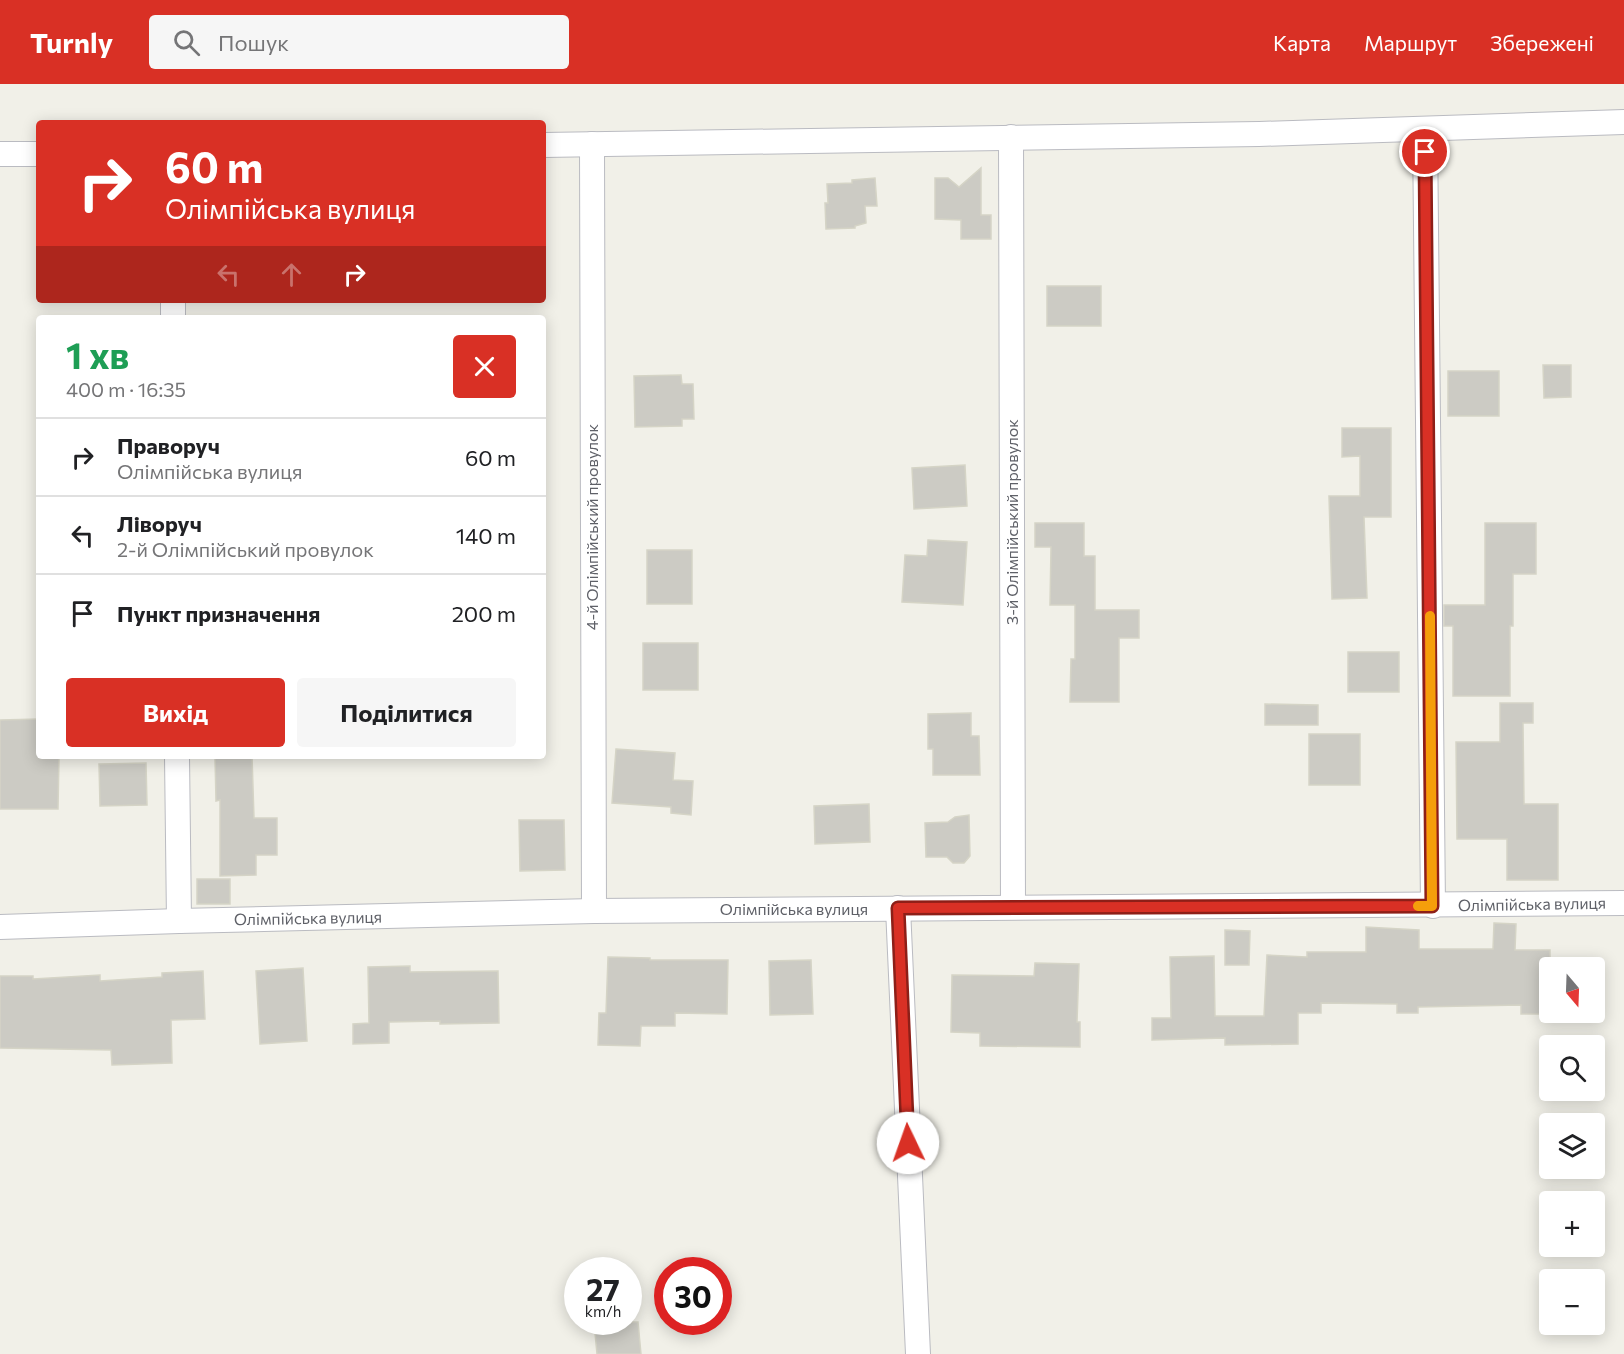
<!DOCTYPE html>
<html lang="uk">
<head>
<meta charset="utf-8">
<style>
  body { margin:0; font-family:Commissioner,sans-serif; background:#f6f6f6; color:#202124; height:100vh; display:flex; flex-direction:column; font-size:22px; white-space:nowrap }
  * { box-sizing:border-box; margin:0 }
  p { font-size:20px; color:#757577 }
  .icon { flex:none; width:33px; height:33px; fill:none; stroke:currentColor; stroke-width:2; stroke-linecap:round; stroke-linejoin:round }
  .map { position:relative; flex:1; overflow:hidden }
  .side { position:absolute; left:36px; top:231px; width:510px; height:444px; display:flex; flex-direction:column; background:#fff; border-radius:6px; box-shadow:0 3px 15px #0003 }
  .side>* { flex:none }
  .guide { position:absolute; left:36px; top:36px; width:510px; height:183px; border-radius:6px; box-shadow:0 3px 15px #0003; background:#d93025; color:#fff; overflow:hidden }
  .needle { width:39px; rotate:161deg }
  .fabs { position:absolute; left:1539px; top:873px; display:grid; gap:12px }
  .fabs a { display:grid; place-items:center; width:66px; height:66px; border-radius:6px; background:#fff; box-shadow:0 3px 15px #0003; font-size:30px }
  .speed { position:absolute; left:564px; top:1173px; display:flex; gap:12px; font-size:30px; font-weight:700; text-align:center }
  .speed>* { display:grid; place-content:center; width:78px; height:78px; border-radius:50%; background:#fff; box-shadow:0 3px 15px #0003; line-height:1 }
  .speed small { font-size:15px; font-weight:400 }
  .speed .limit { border:9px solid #d22; background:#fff; color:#111 }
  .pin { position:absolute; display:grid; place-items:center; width:51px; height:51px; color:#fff; margin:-26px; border:3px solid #fff; border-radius:50%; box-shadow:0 2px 6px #0007 }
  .me { position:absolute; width:66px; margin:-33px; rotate:357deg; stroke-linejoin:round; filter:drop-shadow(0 0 4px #0008) }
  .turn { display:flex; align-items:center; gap:21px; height:126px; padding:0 30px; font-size:27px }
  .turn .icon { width:78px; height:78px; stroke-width:2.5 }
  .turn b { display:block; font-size:42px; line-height:51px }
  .lanes { display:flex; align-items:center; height:57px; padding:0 30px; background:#0003; justify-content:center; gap:30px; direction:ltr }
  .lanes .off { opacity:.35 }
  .round { display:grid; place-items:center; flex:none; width:63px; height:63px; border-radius:6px; background:#f6f6f6 }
  .headline { display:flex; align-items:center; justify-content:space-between; height:102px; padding:0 30px }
  h1 { font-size:36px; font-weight:700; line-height:45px; color:#1e9e55 }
  .action { display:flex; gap:12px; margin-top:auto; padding:12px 30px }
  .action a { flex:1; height:69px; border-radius:6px; background:#d93025; color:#fff; font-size:24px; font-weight:700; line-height:69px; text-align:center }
  .action a+a { background:#f6f6f6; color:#202124 }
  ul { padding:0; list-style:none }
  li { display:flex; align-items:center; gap:18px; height:78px; padding:0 30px; border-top:2px solid #e0e0e0 }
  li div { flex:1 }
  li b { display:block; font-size:22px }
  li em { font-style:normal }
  header { display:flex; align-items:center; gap:36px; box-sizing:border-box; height:84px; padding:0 30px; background:#d93025; color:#fff }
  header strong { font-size:28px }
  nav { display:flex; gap:33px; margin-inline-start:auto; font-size:21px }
  .search { width:420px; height:54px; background:#f6f6f6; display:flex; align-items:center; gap:15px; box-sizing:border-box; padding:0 21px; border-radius:6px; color:#757577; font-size:22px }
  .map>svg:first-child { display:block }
</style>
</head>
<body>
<header>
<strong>Turnly</strong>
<div class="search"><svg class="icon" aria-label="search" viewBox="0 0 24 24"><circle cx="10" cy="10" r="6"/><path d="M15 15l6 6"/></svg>Пошук</div>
<nav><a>Карта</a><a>Маршрут</a><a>Збережені</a></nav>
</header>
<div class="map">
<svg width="1624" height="1270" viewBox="0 0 1624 1270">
  <rect width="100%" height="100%" fill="#f1f0e8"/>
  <g fill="#cccbc4" stroke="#d5d4c6" stroke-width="1.5">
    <polygon points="981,84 981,131 991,131 991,155 961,155 961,136 935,135 935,94 948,94 959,103"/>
    <polygon points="875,94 877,122 865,122 866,139 855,142 855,144 826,145 825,119 828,119 827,100 852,99 852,96"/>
    <rect x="1047" y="202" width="54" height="40"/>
    <polygon points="1543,281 1571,281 1571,313 1544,314"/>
    <rect x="1448" y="287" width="51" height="45"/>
    <polygon points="681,291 682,300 693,300 694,335 682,335 682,342 635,343 634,292"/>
    <polygon points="1342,344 1391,344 1391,433 1364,433 1367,514 1332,515 1329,412 1360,412 1360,372 1342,373"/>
    <polygon points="965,381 967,422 914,425 912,384"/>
    <polygon points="1035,439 1084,439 1084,472 1095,472 1095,526 1139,526 1139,554 1119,554 1119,618 1070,618 1071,575 1075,575 1075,521 1050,521 1051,463 1035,463"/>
    <polygon points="1485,439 1536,439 1536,490 1513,490 1513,542 1510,542 1510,612 1453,612 1453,542 1444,542 1444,521 1485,521"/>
    <polygon points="928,456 967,458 963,521 902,518 905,471 927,472"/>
    <rect x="647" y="466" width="45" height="54"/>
    <rect x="643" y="559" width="55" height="47"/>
    <rect x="1348" y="568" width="51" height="40"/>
    <polygon points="1500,619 1533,619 1533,639 1523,639 1524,720 1558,720 1558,796 1507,796 1507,755 1457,755 1456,658 1500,658"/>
    <polygon points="1265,620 1318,621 1318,641 1265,641"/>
    <polygon points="971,629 971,652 979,652 980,691 933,691 933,665 928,665 928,630"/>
    <polygon points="39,635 39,672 59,672 58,725 0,725 0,636"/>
    <rect x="1309" y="650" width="51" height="51"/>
    <polygon points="616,665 675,669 673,696 693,697 691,731 671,729 671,723 612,719"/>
    <polygon points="252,672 254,734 277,734 277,771 256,771 256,791 220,792 220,716 216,717 215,673"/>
    <polygon points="146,679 147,721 100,722 99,680"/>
    <polygon points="869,720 870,758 815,760 814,722"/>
    <polygon points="969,731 970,772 964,779 953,779 947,773 926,773 925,739 948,738 955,733"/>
    <polygon points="519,736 564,736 565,786 520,787"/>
    <rect x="197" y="795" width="33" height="25"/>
    <polygon points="1494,839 1516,840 1515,866 1550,866 1550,930 1521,930 1521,921 1418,923 1418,929 1397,929 1397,920 1321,919 1321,929 1298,929 1298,960 1225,961 1225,954 1152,956 1152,934 1171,934 1170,873 1214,872 1215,932 1264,932 1267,871 1307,873 1307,868 1366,868 1366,843 1419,846 1419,865 1493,865"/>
    <polygon points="1225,846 1250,847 1249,881 1225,881"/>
    <polygon points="608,873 650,874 650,876 728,876 727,930 675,929 675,942 641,942 640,962 598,961 599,929 606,929"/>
    <polygon points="811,876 813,930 770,931 769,877"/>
    <polygon points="1035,879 1079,880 1077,938 1080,938 1080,963 980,962 980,949 951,948 952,891 1034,892"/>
    <polygon points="410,882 410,888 498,887 499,939 440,940 440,937 389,938 389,959 353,960 353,940 369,939 368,883"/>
    <polygon points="303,884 307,957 260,960 256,887"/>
    <polygon points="203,887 205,935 171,936 172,979 112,981 111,966 0,964 0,892 33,892 33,895 100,891 100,897 162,893 162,889"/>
    <polygon points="594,1238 638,1238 641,1270 597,1270"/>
  </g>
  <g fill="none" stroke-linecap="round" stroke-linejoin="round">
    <g stroke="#babbc1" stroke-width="26">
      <g id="street">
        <polyline points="1425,45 1433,822"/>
        <polyline points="1011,53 1013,823"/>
        <polyline points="592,60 594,827"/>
        <polyline points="543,61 1259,50 1624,38"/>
        <polyline points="0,70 39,70"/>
        <polyline points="173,216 173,234"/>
        <polyline points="177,672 179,837"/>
        <polyline points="898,824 918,1270"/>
        <polyline points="0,843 179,837 594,827 1624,819"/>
      </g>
    </g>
    <use href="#street" stroke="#fff" stroke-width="24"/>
  </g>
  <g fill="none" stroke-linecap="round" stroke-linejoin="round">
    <g stroke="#8d1f18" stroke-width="15">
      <polyline id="route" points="908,1059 898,824 1432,822 1425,68"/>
    </g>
    <use href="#route" stroke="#d93025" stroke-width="10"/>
    <polyline stroke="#f59e0b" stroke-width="10" points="1418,822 1432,822 1430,532"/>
  </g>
  <g text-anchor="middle" stroke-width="4.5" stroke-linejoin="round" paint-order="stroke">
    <g font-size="16" fill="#5f6168" stroke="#fff">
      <text transform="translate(1012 438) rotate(-90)" y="6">3-й Олімпійський провулок</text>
      <text transform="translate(592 443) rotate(-90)" y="6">4-й Олімпійський провулок</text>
      <text transform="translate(1532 820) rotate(-1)" y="6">Олімпійська вулиця</text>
      <text x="794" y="831">Олімпійська вулиця</text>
      <text transform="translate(308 834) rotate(-1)" y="6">Олімпійська вулиця</text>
    </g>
  </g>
</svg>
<div class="fabs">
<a><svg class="needle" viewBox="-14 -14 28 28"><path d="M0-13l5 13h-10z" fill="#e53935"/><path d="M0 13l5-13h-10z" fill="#757577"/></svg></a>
<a><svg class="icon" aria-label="search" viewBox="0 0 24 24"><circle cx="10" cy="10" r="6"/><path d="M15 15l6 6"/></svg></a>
<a><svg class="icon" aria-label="layers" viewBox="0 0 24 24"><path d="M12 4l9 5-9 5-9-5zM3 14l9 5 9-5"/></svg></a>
<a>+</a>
<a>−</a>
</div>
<div class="speed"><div>27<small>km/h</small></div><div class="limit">30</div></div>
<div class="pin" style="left:1425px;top:68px;background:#d93025"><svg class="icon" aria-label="arrive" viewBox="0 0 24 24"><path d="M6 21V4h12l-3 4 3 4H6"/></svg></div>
<svg class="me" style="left:908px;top:1059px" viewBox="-20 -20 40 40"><circle r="19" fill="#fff"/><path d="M0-13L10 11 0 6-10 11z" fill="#d93025"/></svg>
<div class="guide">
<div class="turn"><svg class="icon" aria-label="right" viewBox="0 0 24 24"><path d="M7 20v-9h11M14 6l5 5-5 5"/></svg><div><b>60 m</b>Олімпійська вулиця</div></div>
<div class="lanes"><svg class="icon off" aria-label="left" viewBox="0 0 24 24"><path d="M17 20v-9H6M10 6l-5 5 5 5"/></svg><svg class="icon off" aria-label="ahead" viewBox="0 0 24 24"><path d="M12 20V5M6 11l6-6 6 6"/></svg><svg class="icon" aria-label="right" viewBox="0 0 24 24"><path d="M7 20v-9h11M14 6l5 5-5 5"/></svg></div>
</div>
<section class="side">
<div class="headline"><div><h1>1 хв</h1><p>400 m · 16:35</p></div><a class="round" style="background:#d93025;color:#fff"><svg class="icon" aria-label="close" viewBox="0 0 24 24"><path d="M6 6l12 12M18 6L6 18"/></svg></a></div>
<ul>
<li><svg class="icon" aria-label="right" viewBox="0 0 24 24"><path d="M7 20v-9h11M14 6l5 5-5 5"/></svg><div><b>Праворуч</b><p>Олімпійська вулиця</p></div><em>60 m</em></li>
<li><svg class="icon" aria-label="left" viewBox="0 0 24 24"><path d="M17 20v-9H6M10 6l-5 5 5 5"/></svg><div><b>Ліворуч</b><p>2-й Олімпійський провулок</p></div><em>140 m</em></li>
<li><svg class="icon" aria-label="arrive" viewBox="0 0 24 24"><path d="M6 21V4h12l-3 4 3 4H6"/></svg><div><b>Пункт призначення</b></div><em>200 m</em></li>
</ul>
<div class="action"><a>Вихід</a><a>Поділитися</a></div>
</section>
</div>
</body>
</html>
